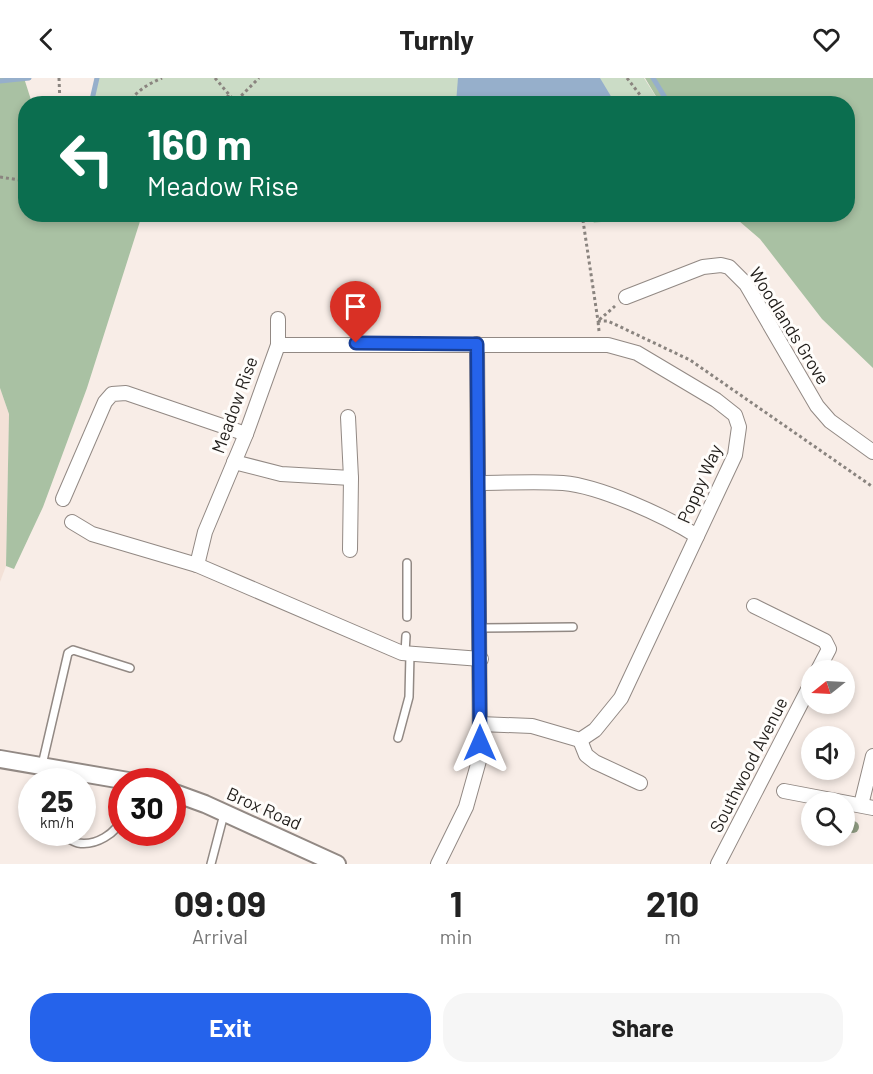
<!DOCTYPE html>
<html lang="en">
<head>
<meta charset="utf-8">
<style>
  body { margin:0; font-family:Barlow,sans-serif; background:#f6f6f6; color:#222; height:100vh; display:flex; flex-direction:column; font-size:22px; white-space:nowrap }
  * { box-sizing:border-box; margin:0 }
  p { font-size:20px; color:#767676 }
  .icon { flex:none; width:33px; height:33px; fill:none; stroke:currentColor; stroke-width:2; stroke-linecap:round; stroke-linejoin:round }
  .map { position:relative; height:786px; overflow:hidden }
  .side { display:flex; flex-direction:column; background:#fff; flex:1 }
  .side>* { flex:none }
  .guide { position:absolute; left:18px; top:18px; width:837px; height:126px; border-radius:24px; box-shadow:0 3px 9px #0003; background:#0b6e4f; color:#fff; overflow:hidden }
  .needle { width:39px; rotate:252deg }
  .fabs { position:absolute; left:801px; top:582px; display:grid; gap:12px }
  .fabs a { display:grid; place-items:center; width:54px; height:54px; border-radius:50%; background:#fff; box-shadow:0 3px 9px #0003; font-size:30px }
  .speed { position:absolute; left:18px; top:690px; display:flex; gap:12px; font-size:30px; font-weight:700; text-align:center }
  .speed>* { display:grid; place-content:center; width:78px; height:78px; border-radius:50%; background:#fff; box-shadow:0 3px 9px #0003; line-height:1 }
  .speed small { font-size:15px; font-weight:400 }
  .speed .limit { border:9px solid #d22; background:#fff; color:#111 }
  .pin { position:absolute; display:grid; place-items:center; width:51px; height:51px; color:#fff; margin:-62px -26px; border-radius:50% 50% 50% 0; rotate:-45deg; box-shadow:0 0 6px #0007 }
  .pin .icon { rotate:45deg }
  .me { position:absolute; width:66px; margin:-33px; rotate:0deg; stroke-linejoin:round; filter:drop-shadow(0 0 4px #0008) }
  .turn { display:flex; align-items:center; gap:21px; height:126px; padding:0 30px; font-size:27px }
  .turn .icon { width:78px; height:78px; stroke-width:2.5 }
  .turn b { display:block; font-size:42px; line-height:51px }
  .eta { display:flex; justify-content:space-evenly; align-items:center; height:102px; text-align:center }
  .eta b { font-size:36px; font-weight:700; line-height:42px }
  .action { display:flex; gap:12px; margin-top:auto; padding:12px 30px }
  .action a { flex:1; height:69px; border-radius:24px; background:#2563eb; color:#fff; font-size:24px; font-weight:700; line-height:69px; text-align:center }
  .action a+a { background:#f6f6f6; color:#222 }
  header { display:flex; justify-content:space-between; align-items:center; height:78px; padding:0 30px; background:#fff; font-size:27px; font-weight:700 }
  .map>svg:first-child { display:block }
</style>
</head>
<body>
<header><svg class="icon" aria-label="back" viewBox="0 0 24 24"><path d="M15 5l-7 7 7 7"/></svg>Turnly<svg class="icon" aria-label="heart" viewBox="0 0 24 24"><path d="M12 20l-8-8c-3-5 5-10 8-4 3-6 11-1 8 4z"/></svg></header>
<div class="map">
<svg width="873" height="786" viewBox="0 0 873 786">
  <rect width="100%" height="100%" fill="#f8ede7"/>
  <polygon fill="#f3e1d7" points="0,310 9,336 6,488 0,504"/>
  <g fill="#cbdcc6">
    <polygon points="98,0 644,0 660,25 91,26"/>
    <polygon points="589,137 652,137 594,145"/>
  </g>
  <g fill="#a9c1a3">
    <polygon points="0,0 24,0 32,25 26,26 26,136 142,137 87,310 43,429 14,491 6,488 9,336 0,310"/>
    <polygon points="645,0 873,0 873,290 822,241 760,161 732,137 848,136 848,26 660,25"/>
  </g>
  <polygon fill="#96afcb" points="458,0 600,0 615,25 456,25"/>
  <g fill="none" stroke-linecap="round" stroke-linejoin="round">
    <g stroke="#96afcb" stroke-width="5">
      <polyline points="653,0 669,26"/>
      <polyline points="0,3 29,0"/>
      <polyline points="91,26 97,0"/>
    </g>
    <g stroke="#928984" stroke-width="10">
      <g id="service">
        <polyline points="407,539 407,485"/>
        <polyline points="480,550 573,549"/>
        <polyline points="405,575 406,558"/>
        <polyline points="398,660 409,619 410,576"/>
        <polyline points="42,687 68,575 73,572 130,590"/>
        <path d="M60,756C66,759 73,764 78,765C95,768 117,756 122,739"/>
        <polyline points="211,786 224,736"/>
      </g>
    </g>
    <g stroke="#928984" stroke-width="16">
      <g id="minor">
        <polyline points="626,219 703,189 721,187 729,189 746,206 817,328 830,343 873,374"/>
        <polyline points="278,267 278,241"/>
        <polyline points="348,339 351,400 350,472"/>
        <polyline points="234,384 281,396 351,400"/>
        <path d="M479,405C506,405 535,403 563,405C600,408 665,438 697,458"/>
        <polyline points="63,421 105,324 112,316 126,315 246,356"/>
        <polyline points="72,444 92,456 197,487 402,575 481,581"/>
        <polyline points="197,487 205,454 246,356 278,267 608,267 637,275 716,322 735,337 739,349 735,377 621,620 595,652 580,662 532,648 480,646"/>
        <polyline points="754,528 825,563 829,571 818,592"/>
        <polyline points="580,662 586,677 595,684 640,705"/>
        <polyline points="784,713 873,730"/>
        <polyline points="861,727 873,678"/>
        <polyline points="438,786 466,729 480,679 477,266"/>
        <polyline points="718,786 812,604"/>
      </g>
    </g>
    <g stroke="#928984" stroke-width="20">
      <g id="tertiary">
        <polyline points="0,681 134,704"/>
        <polyline points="172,714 205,726 337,786"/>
      </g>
    </g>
    <g stroke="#8a847f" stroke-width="3" stroke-dasharray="3 3" stroke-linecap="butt">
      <polyline points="59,0 60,26"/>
      <polyline points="215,0 237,26"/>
      <polyline points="627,0 647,26"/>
      <polyline points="237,22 259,0"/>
      <path d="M128,26C136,13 148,6 162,0"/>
      <polyline points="228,26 228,17"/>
      <polyline points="0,99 26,103"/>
      <polyline points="582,136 598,243 608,243 690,282 873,409"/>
      <polyline points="599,253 598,243 615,228"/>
    </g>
    <use href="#service" stroke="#fff" stroke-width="7"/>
    <use href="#minor" stroke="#fff" stroke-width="14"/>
    <use href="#tertiary" stroke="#fff" stroke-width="16"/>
  </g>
  <circle fill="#909d83" cx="853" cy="749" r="6"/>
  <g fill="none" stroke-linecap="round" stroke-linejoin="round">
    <g stroke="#184099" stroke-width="15">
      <polyline id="route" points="356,265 477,266 480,665"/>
    </g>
    <use href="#route" stroke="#2563eb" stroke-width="10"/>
  </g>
  <g text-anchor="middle" stroke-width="6" stroke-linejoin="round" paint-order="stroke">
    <g font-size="18" fill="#211e1b" stroke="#fffdfb">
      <text transform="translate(789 248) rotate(58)" y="6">Woodlands Grove</text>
      <text transform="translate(235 327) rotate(-70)" y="6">Meadow Rise</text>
      <text transform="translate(700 406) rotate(-66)" y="6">Poppy Way</text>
      <text transform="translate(749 687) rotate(-63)" y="6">Southwood Avenue</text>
      <text transform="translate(264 731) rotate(24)" y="6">Brox Road</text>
    </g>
  </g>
</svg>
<div class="fabs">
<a><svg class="needle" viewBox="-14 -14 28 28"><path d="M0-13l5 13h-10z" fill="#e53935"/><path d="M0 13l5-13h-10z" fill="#767676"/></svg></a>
<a><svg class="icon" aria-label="sound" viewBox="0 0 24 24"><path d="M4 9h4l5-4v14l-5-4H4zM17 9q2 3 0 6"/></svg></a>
<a><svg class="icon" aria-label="search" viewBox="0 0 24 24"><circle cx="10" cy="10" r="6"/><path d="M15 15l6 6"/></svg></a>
</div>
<div class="speed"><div>25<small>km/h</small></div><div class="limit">30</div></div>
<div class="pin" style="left:356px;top:265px;background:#d93025"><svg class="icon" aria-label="arrive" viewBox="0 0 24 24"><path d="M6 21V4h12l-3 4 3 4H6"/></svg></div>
<svg class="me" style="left:480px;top:665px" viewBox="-20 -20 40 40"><path d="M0-17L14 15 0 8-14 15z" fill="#2563eb" stroke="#fff" stroke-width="4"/></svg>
<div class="guide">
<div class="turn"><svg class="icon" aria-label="left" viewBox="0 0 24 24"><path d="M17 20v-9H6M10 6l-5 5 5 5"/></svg><div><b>160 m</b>Meadow Rise</div></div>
</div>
</div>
<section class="side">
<div class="eta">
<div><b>09:09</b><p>Arrival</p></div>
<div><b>1</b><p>min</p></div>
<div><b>210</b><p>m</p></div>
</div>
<div class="action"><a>Exit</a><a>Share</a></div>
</section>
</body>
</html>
